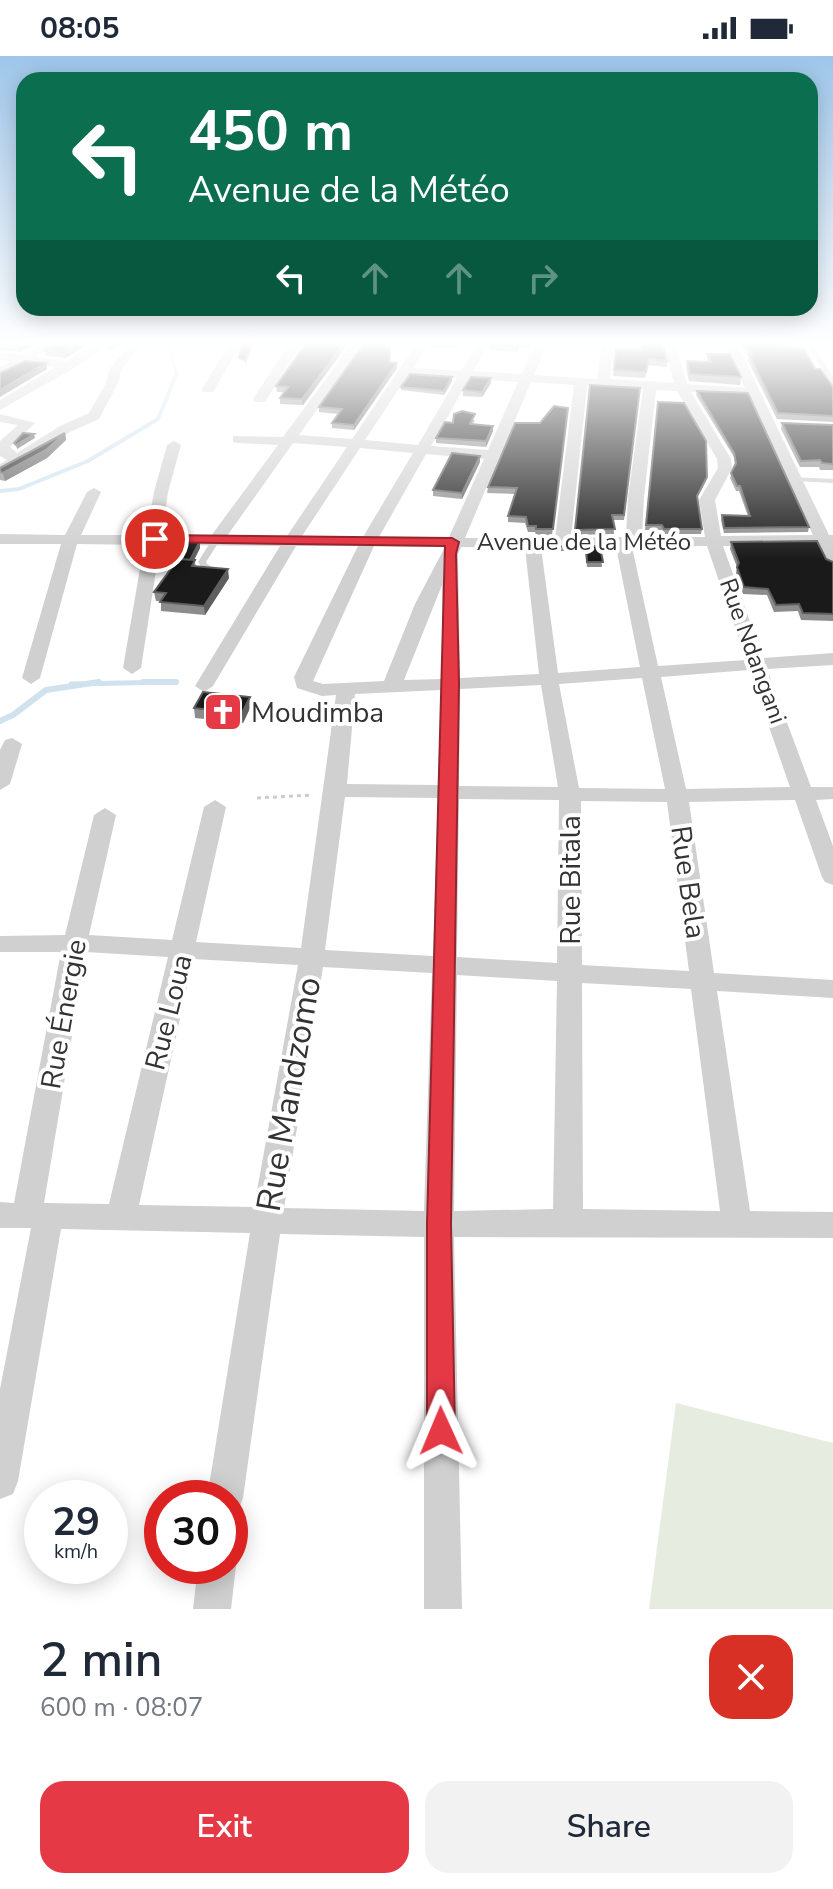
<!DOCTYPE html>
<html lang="en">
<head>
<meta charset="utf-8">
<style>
  body { margin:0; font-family:"Nunito Sans",sans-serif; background:#f2f2f3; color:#1f2937; height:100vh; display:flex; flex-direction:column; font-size:30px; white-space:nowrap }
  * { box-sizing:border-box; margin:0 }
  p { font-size:26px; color:#747a83 }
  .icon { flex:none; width:44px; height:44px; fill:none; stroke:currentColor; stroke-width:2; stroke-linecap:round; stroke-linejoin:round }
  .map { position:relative; height:1553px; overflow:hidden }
  .details { display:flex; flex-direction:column; background:#fff; flex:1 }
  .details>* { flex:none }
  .guide { position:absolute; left:16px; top:16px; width:802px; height:244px; border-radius:24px; box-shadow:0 4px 20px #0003; background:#0b6e4f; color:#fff; overflow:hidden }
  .speed { position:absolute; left:24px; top:1424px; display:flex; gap:16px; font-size:40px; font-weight:700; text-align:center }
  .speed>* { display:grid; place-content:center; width:104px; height:104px; border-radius:50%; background:#fff; box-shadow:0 4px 20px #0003; line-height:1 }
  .speed small { font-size:20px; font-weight:400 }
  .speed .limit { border:12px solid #d22; background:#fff; color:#111 }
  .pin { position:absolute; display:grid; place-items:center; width:68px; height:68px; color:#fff; margin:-34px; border:4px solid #fff; border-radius:50%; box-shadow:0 2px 8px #0007 }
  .me { position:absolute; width:88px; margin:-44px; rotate:359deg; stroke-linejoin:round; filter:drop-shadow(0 0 6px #0008) }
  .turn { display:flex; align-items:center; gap:28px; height:168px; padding:0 40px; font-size:36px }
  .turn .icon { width:104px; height:104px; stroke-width:2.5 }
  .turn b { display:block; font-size:56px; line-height:68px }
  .lanes { display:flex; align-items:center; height:76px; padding:0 40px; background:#0003; justify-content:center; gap:40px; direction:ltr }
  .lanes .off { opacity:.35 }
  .round { display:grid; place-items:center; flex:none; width:84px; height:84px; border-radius:24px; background:#f2f2f3 }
  .overview { display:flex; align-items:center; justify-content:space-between; height:136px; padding:0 40px }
  h1 { font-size:48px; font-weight:600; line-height:60px }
  .cta { display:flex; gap:16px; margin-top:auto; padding:16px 40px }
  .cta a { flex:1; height:92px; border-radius:24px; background:#e63946; color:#fff; font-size:32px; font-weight:600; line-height:92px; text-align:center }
  .cta a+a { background:#f2f2f3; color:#1f2937 }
  .status { display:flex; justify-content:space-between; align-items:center; height:56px; padding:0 40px; background:#fff; direction:ltr }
  .status svg { height:22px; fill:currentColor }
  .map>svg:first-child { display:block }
</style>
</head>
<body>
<div class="status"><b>08:05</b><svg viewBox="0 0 49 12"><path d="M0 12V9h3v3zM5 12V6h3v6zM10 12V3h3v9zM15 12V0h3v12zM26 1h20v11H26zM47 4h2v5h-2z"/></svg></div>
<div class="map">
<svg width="833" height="1553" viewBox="0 0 833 1553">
  <rect width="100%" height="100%" fill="#fff"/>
  <polygon fill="#e6ecdf" points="676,1347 833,1387 833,1553 649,1553"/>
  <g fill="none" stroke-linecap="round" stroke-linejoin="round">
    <polyline stroke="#cfe2ee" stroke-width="4" points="0,435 19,433 88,405 158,363 177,317 167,286"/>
    <polyline stroke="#cfe2ee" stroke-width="5" points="71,628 176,626"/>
    <g stroke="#cfe2ee" stroke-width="6">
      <polyline points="143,626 176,626"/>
      <polyline points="0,665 13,659 46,634 99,626"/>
    </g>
    <polyline stroke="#cdcdcd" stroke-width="3" stroke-dasharray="4 4" stroke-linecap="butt" points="257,742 313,739"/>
    <g fill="#d0d0d0" fill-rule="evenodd">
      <polygon points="805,286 811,286 833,321 833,328 830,326"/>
      <polygon points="793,421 833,423 833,427 796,425 793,425"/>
      <path d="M213,482L220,484L206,506L208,509L218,513V517C209,518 202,513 198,506Z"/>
    </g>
    <g fill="#d0d0d0" fill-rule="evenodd">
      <polygon points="46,286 60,286 36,301 66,305 98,286 112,286 74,312 0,354 0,344 56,311 25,307 0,320 0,311 11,305 0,304 0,296 21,299"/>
      <polygon points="131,286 143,286 122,313 118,327 99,363 70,376 0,418 0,408 7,404 0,400 0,385 18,369 0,366 0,358 35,367 10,391 17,397 60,370 89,357 106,327 110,312"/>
      <polygon points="230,286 242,286 213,336 203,336 202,333"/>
      <polygon points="290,286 302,286 265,346 255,346 253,343"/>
      <path d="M353,286H365L299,379L352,383L418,286H430L413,312L461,315L478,286H490L473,315L522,318L536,286H548L534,319L597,323L602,286H614L610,323L674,327L663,286H675L687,328L745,332L724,286H736L829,479H833V510L827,508L817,489L723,490L763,602L833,597V609L767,613L811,731H833V743L816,744L833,790V829L825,826L822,821L795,744L689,746L714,917L833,924V942L717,935L750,1155L833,1156V1182L454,1181L462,1553H424V1181L280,1178L243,1442L238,1455L230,1458V1442H207L250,1177L61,1173L18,1425L13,1438L0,1443V1333L31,1172H0V1146L14,1147L61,896H0V880L65,879L94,759L105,752L116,759L89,879L172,884L204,751L215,744L226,751L196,886L301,892L336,639L322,640L297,632L294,621L358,490H296L213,630L204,636L195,630L280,490L160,489L141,612L132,618L123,612L144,489L77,488L40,622L31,628L22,622L61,488H0V478L65,479L87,436L94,432L101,436L81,479H146L154,436L167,389L174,385L181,389L168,436L162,479L211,480L278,389L238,387L233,386V380L283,381ZM408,319L457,322L418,389L365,384ZM469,323L518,326L488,394L431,390ZM531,326L574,329L555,482H465ZM587,330L643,333L628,441L626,481L571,482ZM656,334L677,335L717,403L718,412L699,444L705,481H642L644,441ZM691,336L749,339L813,479L721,480L715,444L732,412L731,403ZM293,387L347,391L287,480H227ZM360,392L413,397L363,481L302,480ZM426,398L484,403L449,481H379ZM374,490L445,491L415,548L384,625L323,628L313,625ZM707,490L746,604L658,610L632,491ZM461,491L525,492L539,618L460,622L458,498ZM616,491L640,611L558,617L541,492ZM442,529V623L404,624ZM749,614L790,731L686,733L661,621ZM642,622L665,733L579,732L559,628ZM541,629L558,731L459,730L460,633ZM441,634L438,729L347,728L355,638ZM345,741L438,742L433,900L325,894ZM459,743L559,744L557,907L457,901ZM581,745L667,746L689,915L582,909ZM86,896L168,901L109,1148L44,1147ZM193,903L298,909L254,1151L139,1149ZM323,911L432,917L424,1155L284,1152ZM457,919L557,925L553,1153L454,1155ZM582,927L691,933L720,1155L583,1153Z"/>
      <polygon points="12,682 22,688 10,728 0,734 0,694 5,684"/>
      <polygon points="230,1497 236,1510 231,1553 193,1553 198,1510 230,1510"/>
    </g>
  </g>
  <g fill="#8c8c8c">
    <polygon points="0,286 41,286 20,296 0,294"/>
    <polygon points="55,286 93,286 65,302 45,299 44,294"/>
    <polygon points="108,286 120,286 115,293 107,293 106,288"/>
    <polygon points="365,286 415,286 412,289 391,288 390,306 397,312 354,374 332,372 332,367 338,358 319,356 319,351"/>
    <polygon points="431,286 463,286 455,292 431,291"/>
    <polygon points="491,286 534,286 530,292 518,291 518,296 489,294"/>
    <polygon points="640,286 667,305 667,311 648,309 645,322 613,320 616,293 640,294"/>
    <polygon points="739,286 777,286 779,289 815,313 833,331 833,366 777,363 748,305 749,301"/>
    <polygon points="345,292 303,349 280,348 280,342 284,336 277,336 276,330"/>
    <polygon points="707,298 741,321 740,329 689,325 686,312 687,305 707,306"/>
    <polygon points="452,325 444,339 401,334 401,331"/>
    <polygon points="491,327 482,341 463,340 463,334"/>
    <polygon points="590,329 640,332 624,464 613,464 614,478 574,479"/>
    <polygon points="697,335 809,471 808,476 724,477 721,464 722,459 748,460 739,435 736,435 730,422 735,409 734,401 696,339"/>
    <polygon points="658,346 706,425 697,442 702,473 701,478 664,478 662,474 645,474"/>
    <polygon points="568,352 552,479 536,479 535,476 528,476 525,467 508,466 508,460 515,438 487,437 488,431 540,367"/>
    <polygon points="475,364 473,368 493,370 493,375 486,391 436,387 436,382 453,367"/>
    <polygon points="782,367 833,369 833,414 820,414 819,411 800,411 781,373"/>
    <polygon points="65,377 66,384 47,402 5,425 0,424 0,412"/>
    <polygon points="480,406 462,443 433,440 433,434"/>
    <polygon points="731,486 826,503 833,506 833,565 801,564 798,555 774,556 767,539 743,538 736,517 737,511 730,493"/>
    <polygon points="545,490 600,490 602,511 587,511 585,495 544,495"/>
    <polygon points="200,492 194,504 196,510 229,522 205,559 161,555 161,545 156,545 154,536 172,511 167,511 166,503"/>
    <polygon points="251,650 243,667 195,662 194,652"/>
  </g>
  <g fill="#5f5f5f">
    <polygon points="29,286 41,286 20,296 19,290"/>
    <polygon points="83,286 93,286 65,302 64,296"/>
    <polygon points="253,286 255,286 245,308 245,304"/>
    <polygon points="345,286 345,292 303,349 302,343"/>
    <polygon points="456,286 463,286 455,292 455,287"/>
    <polygon points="46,307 47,313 0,341 0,334"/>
    <polygon points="397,307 397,312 354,374 354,369"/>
    <polygon points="452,321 452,325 444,339 444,335"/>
    <polygon points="491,322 491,327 482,341 482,336"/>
    <polygon points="493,370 493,375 486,391 486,385"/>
    <polygon points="65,377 66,384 47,402 5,425 3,417"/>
    <polygon points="34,378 35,382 17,393 16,389"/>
    <polygon points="480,400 480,406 462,443 462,437"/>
    <polygon points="200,485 200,492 190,512 189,504"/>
    <polygon points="228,513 229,522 205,559 204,550"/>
    <polygon points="250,641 251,650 243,667 242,657"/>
  </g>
  <g fill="#1a1a1a" stroke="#5f5f5f" stroke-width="2">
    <polygon points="0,286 29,286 19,290 0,289"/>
    <polygon points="55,286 83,286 64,296 44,294"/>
    <polygon points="242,286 253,286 245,304 239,302"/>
    <polygon points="307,286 345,286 302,343 280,342 288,331 276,330"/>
    <polygon points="365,286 391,286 389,306 397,307 354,369 332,367 342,353 319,351"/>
    <polygon points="491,286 532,286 530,288 519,288 518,292 489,290"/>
    <polygon points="641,286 662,286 667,305 649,303 646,316 614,314 616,293 642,294"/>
    <polygon points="744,286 777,286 779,289 804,293 815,313 820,313 833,331 833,360 778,357 749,299 752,299"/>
    <polygon points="707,298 730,298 741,321 690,318 687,305 711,306"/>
    <polygon points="25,305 46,307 0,334 0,317"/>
    <polygon points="410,318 452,321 444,335 401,331"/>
    <polygon points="471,321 491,322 482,336 463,334"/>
    <polygon points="590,329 640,332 624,459 612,459 615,473 575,474"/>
    <polygon points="697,335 748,337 809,471 724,472 722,459 750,460 740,430 737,430 731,417 736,407 734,397"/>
    <polygon points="658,346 684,347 706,385 707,421 697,440 702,473 664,473 662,469 646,469"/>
    <polygon points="554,350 568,352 553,473 536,473 536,470 528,470 526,461 508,460 517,432 488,431 515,367 540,367"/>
    <polygon points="462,355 475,358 470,368 493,370 486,385 436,382 445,366 453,367 454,358"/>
    <polygon points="782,367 833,369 833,408 822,407 820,404 801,405"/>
    <polygon points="23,377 34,378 16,389 14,387"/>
    <polygon points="65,377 46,394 3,417 0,416 0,412"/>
    <polygon points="452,397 480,400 462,437 433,434"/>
    <polygon points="176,485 200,485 190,504 166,503"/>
    <polygon points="817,485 826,503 833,506 833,558 803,557 799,548 776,549 768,533 744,531 737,511 739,507 731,486"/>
    <polygon points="545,490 600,490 603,506 587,506 586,491"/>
    <polygon points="178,503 195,504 192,510 228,513 204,550 160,546 166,537 154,536"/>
    <polygon points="203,636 250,641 242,657 194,652"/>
  </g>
  <linearGradient id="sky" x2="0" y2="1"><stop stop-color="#9ec6ea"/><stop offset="0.57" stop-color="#fff"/><stop offset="1" stop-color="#fff" stop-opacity="0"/></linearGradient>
  <rect width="833" height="503" fill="url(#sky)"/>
  <polygon fill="#e63946" stroke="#96252e" stroke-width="2" points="155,479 452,482 459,486 456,498 459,627 451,1168 455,1375 451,1385 441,1389 431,1385 427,1375 427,1168 445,490 151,486 151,480"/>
  <defs>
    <g id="church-square" transform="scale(2)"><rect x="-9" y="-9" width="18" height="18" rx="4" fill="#e63946" stroke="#fff"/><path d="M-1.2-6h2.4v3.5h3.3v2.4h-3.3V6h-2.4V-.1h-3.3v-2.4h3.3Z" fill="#fff"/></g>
  </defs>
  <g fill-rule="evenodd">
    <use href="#church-square" x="223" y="656"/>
  </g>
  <g text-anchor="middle" stroke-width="8" stroke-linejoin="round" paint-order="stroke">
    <g font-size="24" fill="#333" stroke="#fff">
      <text x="584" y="494">Avenue de la Météo</text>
      <text transform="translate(753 595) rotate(70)" y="8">Rue Ndangani</text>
    </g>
    <g font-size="28" fill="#333" stroke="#fff" text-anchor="start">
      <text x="251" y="666">Moudimba</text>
    </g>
    <g font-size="28" fill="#333" stroke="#fff">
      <text transform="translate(570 824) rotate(-90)" y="10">Rue Bitala</text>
      <text transform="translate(689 826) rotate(82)" y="10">Rue Bela</text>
      <text transform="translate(168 956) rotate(-76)" y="10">Rue Loua</text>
      <text transform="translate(63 958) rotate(-80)" y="10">Rue Énergie</text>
    </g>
    <g font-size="34" fill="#333" stroke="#fff">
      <text transform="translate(288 1038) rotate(-80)" y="12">Rue Mandzomo</text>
    </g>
  </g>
</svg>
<div class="speed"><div>29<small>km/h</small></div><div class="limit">30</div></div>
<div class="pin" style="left:155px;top:483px;background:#d93025"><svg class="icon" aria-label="arrive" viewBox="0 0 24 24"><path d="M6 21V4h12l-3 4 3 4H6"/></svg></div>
<svg class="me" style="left:441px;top:1375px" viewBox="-20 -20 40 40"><path d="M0-17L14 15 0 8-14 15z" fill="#e63946" stroke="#fff" stroke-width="4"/></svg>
<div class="guide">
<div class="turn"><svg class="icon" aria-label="left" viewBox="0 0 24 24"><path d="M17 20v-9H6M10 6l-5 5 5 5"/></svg><div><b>450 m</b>Avenue de la Météo</div></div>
<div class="lanes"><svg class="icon" aria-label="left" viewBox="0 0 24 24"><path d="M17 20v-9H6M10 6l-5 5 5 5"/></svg><svg class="icon off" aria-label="ahead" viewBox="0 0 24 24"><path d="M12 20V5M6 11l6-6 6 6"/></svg><svg class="icon off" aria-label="ahead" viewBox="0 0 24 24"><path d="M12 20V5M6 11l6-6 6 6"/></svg><svg class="icon off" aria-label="right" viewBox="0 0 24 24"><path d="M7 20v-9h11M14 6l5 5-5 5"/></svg></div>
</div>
</div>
<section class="details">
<div class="overview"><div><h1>2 min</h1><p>600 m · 08:07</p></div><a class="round" style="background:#d93025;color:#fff"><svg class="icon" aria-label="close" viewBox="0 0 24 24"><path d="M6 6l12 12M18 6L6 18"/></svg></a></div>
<div class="cta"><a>Exit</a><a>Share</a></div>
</section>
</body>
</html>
